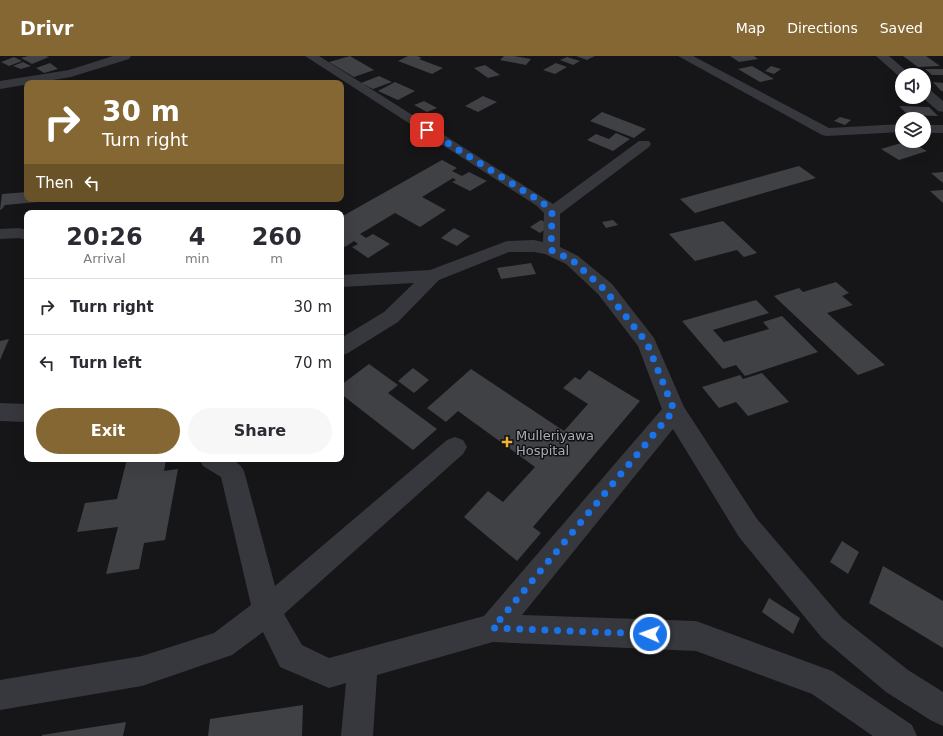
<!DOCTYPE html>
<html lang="en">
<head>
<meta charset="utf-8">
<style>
  body { margin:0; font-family:"DejaVu Sans",sans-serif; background:#f7f7f7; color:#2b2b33; height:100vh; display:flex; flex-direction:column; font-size:15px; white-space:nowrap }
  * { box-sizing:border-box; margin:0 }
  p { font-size:13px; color:#7c7c81 }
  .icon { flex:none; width:22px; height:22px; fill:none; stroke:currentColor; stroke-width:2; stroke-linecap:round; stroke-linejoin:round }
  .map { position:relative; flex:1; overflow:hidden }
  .panel { position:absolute; left:24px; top:154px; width:320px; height:252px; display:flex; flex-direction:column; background:#fff; border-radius:8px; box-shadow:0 4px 16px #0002 }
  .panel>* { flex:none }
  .top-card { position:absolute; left:24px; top:24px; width:320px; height:122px; border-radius:8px; box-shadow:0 4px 16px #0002; background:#856733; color:#fff; overflow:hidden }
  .tools { position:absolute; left:895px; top:12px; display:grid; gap:8px }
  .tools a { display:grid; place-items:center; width:36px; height:36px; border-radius:50%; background:#fff; box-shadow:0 4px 16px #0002; font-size:20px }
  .pin { position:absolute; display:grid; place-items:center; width:34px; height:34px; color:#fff; margin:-17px; border-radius:8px; box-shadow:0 2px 6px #0006 }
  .me { position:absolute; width:44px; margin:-22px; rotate:272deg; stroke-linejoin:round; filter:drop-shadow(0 0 3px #0008) }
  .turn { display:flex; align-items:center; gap:14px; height:84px; padding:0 12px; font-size:18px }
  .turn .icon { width:52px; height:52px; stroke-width:2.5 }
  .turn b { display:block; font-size:28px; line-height:34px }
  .then { display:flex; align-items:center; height:38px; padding:0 12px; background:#0003; gap:8px; font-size:15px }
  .eta { display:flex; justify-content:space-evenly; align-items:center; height:68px; text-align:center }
  .eta b { font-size:24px; font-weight:600; line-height:28px }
  .button { display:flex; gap:8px; margin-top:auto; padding:8px 12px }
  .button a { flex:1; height:46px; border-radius:24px; background:#856733; color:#fff; font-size:16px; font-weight:600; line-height:46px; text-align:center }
  .button a+a { background:#f7f7f7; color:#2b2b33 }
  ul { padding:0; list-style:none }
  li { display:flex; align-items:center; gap:12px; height:56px; padding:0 12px; border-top:1px solid #e1e1e2 }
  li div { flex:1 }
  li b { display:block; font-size:15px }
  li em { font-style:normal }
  header { display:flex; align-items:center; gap:24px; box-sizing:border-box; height:56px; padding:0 20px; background:#856733; color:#fff }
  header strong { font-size:19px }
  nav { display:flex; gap:22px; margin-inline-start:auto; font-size:14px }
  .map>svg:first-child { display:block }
</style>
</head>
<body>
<header>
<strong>Drivr</strong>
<nav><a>Map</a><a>Directions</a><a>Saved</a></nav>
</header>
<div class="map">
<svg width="943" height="680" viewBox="0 0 943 680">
  <rect width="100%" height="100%" fill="#161618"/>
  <g fill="#404145">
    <polygon points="28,0 46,0 49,1 32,8 21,2"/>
    <polygon points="350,0 374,14 354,21 329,6"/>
    <polygon points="408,0 417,0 422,2 419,3 443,12 432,18 398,5"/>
    <polygon points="504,0 514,0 531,3 526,9 500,4"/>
    <polygon points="576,0 595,0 587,4"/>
    <polygon points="730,0 754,0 758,3 739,6"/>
    <polygon points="903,0 926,0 940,10 918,11"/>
    <polygon points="14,1 22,5 9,10 1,6"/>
    <polygon points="567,1 580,5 573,9 560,4"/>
    <polygon points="23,6 31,10 21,13 13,10"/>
    <polygon points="50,7 58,13 44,17 36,12"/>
    <polygon points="556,7 567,11 555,18 543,14"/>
    <polygon points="485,9 500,19 488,22 474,12"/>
    <polygon points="752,10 774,23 760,26 738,13"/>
    <polygon points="771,10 781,13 774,18 765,15"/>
    <polygon points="925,13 943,13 943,19 932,19"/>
    <polygon points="379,20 392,26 373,33 361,27"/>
    <polygon points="395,26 415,35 398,44 378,35"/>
    <polygon points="933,26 943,27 943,35 941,35"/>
    <polygon points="483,40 497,46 478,56 465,50"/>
    <polygon points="424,45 437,52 427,56 414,49"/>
    <polygon points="899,50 929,51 938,60 908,59"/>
    <polygon points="602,56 646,73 634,82 590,65"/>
    <polygon points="840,61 851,64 845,69 834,65"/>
    <polygon points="616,77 630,83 613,95 587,84 596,78 609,83"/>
    <polygon points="908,85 927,95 899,104 881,93"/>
    <polygon points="442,104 457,112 452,115 462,120 469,116 487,125 470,135 452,126 456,124 453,122 422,141 446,154 420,171 395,157 360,178 366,182 373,178 390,188 368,202 352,191 358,188 354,185 345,191 341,188 341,161"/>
    <polygon points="799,110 816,122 695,157 680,143"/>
    <polygon points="943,116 943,127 931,117"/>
    <polygon points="943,134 943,147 930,135"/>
    <polygon points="27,136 27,143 39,143 37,146 5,149 2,153 0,154 2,138"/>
    <polygon points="541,164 551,169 540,177 530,171"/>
    <polygon points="613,164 618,169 606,172 602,166"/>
    <polygon points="723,165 757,197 744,201 737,194 695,205 669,178"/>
    <polygon points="454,172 470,180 457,190 441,182"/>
    <polygon points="531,207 536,218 501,223 497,212"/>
    <polygon points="836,226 849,237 842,240 853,249 827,257 885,309 858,319 774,240 799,232 803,236"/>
    <polygon points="756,244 769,257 713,274 724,286 769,273 763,266 782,260 818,296 745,320 736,309 723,313 682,265"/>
    <polygon points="9,283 0,304 0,285"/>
    <polygon points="369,308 398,329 388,337 437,373 413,394 341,338 341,329"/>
    <polygon points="413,312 429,324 414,337 398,325"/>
    <polygon points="471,313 564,375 588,348 563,332 575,321 580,324 589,314 640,345 533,471 541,477 517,505 464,461 488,435 503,446 535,411 458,355 446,366 427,352"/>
    <polygon points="762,317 789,346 748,360 736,346 719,352 702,331 740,319 743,323"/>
    <polygon points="127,403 166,403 164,415 178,413 165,484 144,487 139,513 106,518 118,471 77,476 85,447 117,443"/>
    <polygon points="842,485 859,496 848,518 830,506"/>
    <polygon points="883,510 943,545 943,592 869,547"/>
    <polygon points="769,542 800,562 793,578 762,556"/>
    <polygon points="303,649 302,680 208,680 210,663"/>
    <polygon points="126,666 123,680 42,680 42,679"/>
  </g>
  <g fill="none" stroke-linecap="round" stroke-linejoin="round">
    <g fill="#37383d" fill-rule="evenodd">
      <polygon points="113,0 131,0 129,3 71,21 0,33 0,25 69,14"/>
      <path d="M305,0H319L553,148L639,85H649L651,88L649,91L560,158V191L578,200L612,228L654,282L684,351L757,463L842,562L908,614L943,636V670L932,665L886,636L822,582L739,481L673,373L522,559L696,565L832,615L912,669L917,680H873L812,638L696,595L493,586L377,619L373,680H341L346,627L329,632L280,611L263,576L232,599L142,630L0,654V624L142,600L214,577L251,549L221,421L203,410L199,403C216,403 236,398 244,415L275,530L447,384L455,381L463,384L467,391L463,398L284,558L302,589L329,602L484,560L662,353L638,290L598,238L566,208L545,198L534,196H509L439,224L398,266L348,297L341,300V282L384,256L414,227L341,231V219L430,214L507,185L534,184L543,186L544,157L537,150Z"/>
      <polygon points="678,0 693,0 829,72 902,68 902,76 827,80 822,79"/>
      <polygon points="876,0 889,0 911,19 902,19 901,22"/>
      <polygon points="924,32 929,33 943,45 943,56 938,55 922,41 924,41"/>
      <rect x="924" y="69" width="19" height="8"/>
      <polygon points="19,172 27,174 27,184 19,182 0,183 0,173"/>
      <polygon points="0,347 27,348 27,366 0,365"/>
    </g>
  </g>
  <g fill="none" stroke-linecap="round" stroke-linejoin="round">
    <polyline stroke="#1a73e8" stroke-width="7" stroke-dasharray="0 12.6" points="427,74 543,147 552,156 551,194 572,204 605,234 647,287 674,354 493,572 650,578"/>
  </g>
  <path fill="#f2b134" stroke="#111113" stroke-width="1.5" d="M505 380h4v4h4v4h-4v4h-4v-4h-4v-4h4z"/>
  <g text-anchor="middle" stroke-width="3" stroke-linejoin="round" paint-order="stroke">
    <g font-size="13" fill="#a8adb8" stroke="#111113" text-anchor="start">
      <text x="516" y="384">Mulleriyawa<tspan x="516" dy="15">Hospital</tspan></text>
    </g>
  </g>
</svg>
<div class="tools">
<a><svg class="icon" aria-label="sound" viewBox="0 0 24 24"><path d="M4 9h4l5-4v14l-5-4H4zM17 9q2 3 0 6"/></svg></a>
<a><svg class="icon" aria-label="layers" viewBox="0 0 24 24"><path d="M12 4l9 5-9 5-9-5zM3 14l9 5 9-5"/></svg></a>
</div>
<div class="pin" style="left:427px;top:74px;background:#d93025"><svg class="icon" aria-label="arrive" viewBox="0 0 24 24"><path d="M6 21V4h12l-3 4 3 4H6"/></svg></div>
<svg class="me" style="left:650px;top:578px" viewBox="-20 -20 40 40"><circle r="17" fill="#1a73e8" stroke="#fff" stroke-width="3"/><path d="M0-11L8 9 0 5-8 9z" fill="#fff"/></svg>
<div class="top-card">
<div class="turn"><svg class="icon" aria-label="right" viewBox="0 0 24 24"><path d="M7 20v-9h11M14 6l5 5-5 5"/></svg><div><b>30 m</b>Turn right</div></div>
<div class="then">Then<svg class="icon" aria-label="left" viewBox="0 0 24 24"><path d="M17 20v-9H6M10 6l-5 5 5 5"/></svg></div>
</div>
<section class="panel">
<div class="eta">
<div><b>20:26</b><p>Arrival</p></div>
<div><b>4</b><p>min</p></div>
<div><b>260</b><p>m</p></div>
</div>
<ul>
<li><svg class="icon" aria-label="right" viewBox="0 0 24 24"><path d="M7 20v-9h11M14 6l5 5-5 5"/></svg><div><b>Turn right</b></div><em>30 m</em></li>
<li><svg class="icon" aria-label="left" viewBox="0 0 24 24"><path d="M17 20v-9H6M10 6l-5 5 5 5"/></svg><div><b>Turn left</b></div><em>70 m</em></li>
</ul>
<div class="button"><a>Exit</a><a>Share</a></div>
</section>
</div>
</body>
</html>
